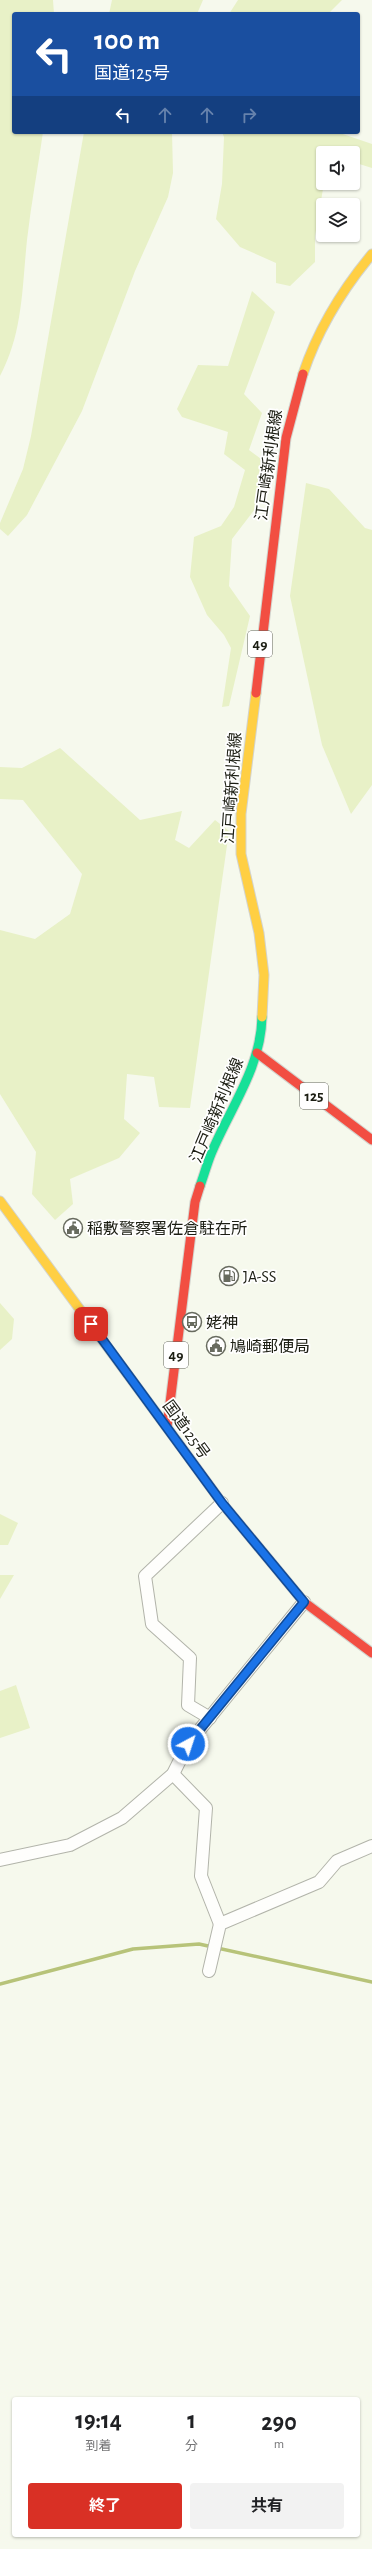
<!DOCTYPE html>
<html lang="ja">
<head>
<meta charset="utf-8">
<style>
  body { margin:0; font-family:"Alegreya Sans","Noto Sans JP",sans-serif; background:#f2f2f2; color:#202124; height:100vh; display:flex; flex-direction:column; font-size:15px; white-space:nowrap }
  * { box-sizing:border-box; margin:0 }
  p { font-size:13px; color:#757577 }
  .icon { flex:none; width:22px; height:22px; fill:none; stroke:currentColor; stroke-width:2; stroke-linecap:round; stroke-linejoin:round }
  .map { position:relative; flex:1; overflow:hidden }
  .side { position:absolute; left:12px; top:2397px; width:348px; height:140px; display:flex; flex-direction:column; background:#fff; border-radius:4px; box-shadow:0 1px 3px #0004 }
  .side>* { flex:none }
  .hud { position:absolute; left:12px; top:12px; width:348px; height:122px; border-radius:4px; box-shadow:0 1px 3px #0004; background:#1a4fa0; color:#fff; overflow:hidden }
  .tools { position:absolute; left:316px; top:146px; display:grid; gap:8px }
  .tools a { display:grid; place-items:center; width:44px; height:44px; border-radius:4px; background:#fff; box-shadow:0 1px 3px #0004; font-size:20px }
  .pin { position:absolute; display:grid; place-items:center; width:34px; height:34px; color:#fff; margin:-17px; border-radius:8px; box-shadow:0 2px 6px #0006 }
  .me { position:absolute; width:44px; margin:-22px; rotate:40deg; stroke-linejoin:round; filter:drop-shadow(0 0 3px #0008) }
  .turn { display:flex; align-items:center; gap:14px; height:84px; padding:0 16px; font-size:18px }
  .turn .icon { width:52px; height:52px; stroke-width:2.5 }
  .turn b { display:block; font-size:28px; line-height:34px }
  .lanes { display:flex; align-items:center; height:38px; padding:0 16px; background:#0003; justify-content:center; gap:20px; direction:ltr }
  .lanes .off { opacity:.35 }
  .eta { display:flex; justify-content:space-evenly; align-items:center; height:68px; text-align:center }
  .eta b { font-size:24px; font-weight:700; line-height:28px }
  .cta { display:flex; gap:8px; margin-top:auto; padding:8px 16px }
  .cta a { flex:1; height:46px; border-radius:4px; background:#d93025; color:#fff; font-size:16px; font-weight:700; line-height:46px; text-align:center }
  .cta a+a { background:#f2f2f2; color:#202124 }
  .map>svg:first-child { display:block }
</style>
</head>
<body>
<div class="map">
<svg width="372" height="2549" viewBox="0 0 372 2549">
  <rect width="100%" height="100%" fill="#f6f9ed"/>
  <g fill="#e8f1c7">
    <path d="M0,0H53L54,14H14V132H43C38,168 31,204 27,240C22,288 23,333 0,376Z"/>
    <polygon points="112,0 203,0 197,14 109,14"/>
    <polygon points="238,0 342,0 328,14 229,14"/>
    <polygon points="84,132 172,132 173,173 168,197 135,271 82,411 27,515 8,536 0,529 0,523 23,469 31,436"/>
    <polygon points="222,132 337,132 372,144 372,168 353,162 353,153 323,153 324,183 315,236 315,262 290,286 276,283 276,263 240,247 216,219 222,184 224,137"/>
    <polygon points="252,291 275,312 244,394 262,413 249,450 272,467 255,509 232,539 229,586 250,616 229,706 222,707 231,648 224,635 207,615 190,577 194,537 221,526 234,507 245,470 224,454 228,432 182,417 177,409 198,365 228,366"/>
    <polygon points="306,483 329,489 365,528 372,530 372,785 351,814 322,745 290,596"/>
    <polygon points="60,748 140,820 182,811 175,840 189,848 215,820 229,831 190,1108 159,1107 154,1077 127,1074 124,1119 140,1133 119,1158 70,1179 73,1204 55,1220 32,1194 36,1152 0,1094 0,930 35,939 70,914 82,874 23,800 0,799 0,767 22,768"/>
    <polygon points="0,1303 14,1319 12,1339 0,1350"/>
    <polygon points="0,1514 18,1523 8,1545 0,1545"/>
    <polygon points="0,1575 14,1575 0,1599"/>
    <polygon points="16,1685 30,1728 0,1738 0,1691"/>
  </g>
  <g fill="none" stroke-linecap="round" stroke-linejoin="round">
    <polyline stroke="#b7c379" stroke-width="3.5" points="0,1984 133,1949 199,1944 372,1982"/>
    <g stroke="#b2b4aa" stroke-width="14">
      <g id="street">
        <polyline points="210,1718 188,1705 190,1658 152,1624 145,1576 222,1503"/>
        <polyline points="173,1774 206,1808 201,1876 220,1924"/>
        <polyline points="0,1860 70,1845 122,1818 173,1774 188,1744 304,1602"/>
        <polyline points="209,1971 220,1924 319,1882 337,1861 372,1846"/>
      </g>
    </g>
    <g stroke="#d3d4ce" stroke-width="11">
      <path id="fast" d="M200,1186C204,1175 207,1164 211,1154C230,1108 261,1068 262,1017"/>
    </g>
    <g stroke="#d3d4ce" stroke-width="11">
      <g id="slow">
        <path d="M303,374C318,329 342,290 372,254"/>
        <polyline points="256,693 241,814 241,854 259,933 264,975 262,1017"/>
        <polyline points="0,1201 179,1444"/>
      </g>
    </g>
    <g stroke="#d3d4ce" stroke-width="11">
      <g id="jam">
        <polyline points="256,693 286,438 303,374"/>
        <polyline points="257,1053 372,1140"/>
        <polyline points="167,1427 195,1202 200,1186"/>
        <polyline points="179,1444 222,1503 304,1602 372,1653"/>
      </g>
    </g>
    <use href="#street" stroke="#fefefc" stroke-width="12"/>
    <use href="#fast" stroke="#16e098" stroke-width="9"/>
    <use href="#slow" stroke="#ffcf43" stroke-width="9"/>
    <use href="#jam" stroke="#f24e42" stroke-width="9"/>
  </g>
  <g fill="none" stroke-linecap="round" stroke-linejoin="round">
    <g stroke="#114b97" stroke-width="10">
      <polyline id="route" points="91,1324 222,1503 304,1602 188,1744"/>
    </g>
    <use href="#route" stroke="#1a73e8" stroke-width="7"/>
  </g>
  <defs>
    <g id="civic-ring" transform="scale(1)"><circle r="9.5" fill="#fff" stroke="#686b5f" stroke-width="1.5"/><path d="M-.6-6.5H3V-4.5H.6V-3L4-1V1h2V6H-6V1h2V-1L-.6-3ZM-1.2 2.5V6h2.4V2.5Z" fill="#686b5f"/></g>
    <g id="fuel-ring" transform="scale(1)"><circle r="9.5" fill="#fff" stroke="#686b5f" stroke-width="1.5"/><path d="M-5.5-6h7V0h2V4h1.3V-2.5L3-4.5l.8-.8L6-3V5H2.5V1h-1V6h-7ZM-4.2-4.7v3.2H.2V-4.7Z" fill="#686b5f"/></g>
    <g id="bus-ring" transform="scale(1)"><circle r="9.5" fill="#fff" stroke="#686b5f" stroke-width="1.5"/><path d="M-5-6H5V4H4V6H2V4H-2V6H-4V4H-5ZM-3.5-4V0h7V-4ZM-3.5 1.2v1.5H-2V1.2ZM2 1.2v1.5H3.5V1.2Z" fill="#686b5f"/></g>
  </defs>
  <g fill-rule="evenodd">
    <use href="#civic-ring" x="73" y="1228"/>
    <use href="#fuel-ring" x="229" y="1276"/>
    <use href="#bus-ring" x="192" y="1322"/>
    <use href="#civic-ring" x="216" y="1346"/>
  </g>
  <g text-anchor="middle" stroke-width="3.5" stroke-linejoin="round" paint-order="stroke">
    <g fill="#fff" stroke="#60625a" stroke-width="1">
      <rect x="248" y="631" width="24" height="26" rx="3"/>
      <rect x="300" y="1083" width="28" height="26" rx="3"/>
      <rect x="164" y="1342" width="24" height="26" rx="3"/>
    </g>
    <g font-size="15" font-weight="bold" fill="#1c1e13">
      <text x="260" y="649">49</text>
      <text x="314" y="1101">125</text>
      <text x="176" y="1360">49</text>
    </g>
    <g font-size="16" fill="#1c1e13" stroke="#fff">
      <text transform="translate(268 465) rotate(-82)" y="6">江戸崎新利根線</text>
      <text transform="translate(231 788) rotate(-86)" y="6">江戸崎新利根線</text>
      <text transform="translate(216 1110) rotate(-67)" y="6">江戸崎新利根線</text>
      <text transform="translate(187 1429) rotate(54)" y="6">国道125号</text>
    </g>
    <g font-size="16" fill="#1c1e13" stroke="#fff" text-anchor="start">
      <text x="87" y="1234">稲敷警察署佐倉駐在所</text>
      <text x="243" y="1282">JA-SS</text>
      <text x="206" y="1328">姥神</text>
      <text x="230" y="1352">鳩崎郵便局</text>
    </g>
  </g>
</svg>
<div class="tools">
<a><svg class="icon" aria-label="sound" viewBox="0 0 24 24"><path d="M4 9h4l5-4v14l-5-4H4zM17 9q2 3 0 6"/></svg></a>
<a><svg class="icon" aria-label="layers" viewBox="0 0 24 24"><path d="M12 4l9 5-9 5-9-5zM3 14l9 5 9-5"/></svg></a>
</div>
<div class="pin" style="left:91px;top:1324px;background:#d93025"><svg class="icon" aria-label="arrive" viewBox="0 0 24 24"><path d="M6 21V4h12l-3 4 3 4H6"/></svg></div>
<svg class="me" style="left:188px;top:1744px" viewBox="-20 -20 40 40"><circle r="17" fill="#1a73e8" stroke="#fff" stroke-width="3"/><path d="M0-11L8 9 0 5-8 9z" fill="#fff"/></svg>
<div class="hud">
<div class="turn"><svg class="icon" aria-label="left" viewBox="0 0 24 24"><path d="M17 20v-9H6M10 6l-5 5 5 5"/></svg><div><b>100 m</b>国道125号</div></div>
<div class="lanes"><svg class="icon" aria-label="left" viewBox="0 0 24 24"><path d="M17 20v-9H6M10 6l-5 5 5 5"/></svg><svg class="icon off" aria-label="ahead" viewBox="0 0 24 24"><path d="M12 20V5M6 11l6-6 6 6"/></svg><svg class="icon off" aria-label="ahead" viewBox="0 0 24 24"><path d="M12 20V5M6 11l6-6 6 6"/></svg><svg class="icon off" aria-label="right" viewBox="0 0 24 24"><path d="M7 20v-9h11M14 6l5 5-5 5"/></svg></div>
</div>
<section class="side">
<div class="eta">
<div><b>19:14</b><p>到着</p></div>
<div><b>1</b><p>分</p></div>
<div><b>290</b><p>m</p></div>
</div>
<div class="cta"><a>終了</a><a>共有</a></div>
</section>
</div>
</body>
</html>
